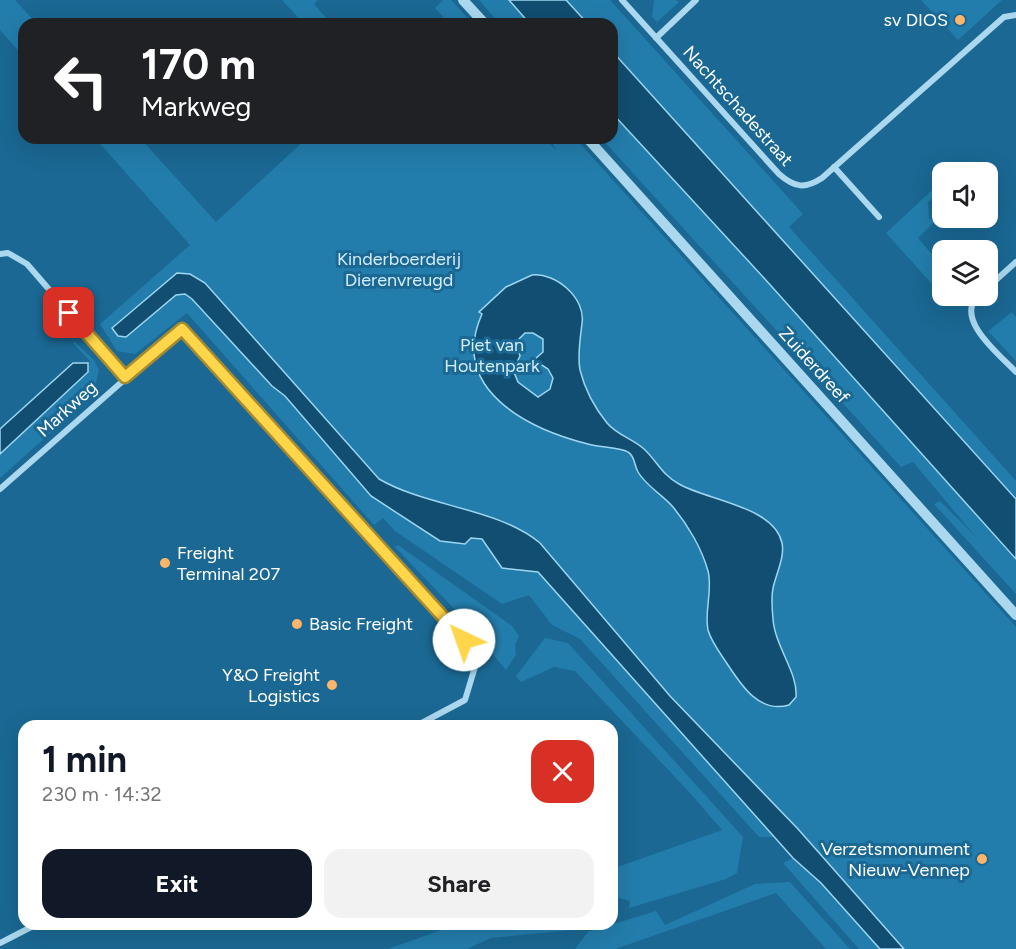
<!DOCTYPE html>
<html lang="en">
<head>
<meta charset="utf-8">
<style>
  body { margin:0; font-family:Figtree,sans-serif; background:#f2f2f2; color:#202124; height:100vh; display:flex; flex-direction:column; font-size:22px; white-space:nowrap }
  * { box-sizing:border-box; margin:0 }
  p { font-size:20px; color:#757577 }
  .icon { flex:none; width:33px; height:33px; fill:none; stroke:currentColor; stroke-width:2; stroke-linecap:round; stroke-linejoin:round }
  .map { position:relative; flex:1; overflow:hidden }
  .side { position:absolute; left:18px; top:720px; width:600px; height:210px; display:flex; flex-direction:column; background:#fff; border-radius:18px; box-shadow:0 6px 24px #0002 }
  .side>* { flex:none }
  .guide { position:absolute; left:18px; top:18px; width:600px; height:126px; border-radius:18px; box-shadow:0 6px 24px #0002; background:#202124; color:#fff; overflow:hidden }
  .fabs { position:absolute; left:932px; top:162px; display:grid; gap:12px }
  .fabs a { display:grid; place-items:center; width:66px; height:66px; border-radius:12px; background:#fff; box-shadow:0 6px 24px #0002; font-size:30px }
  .pin { position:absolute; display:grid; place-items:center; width:51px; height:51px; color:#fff; margin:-26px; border-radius:12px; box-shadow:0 3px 9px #0006 }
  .me { position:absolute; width:66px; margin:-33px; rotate:318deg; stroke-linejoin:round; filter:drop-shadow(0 0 4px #0008) }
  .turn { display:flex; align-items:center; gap:21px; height:126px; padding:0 24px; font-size:27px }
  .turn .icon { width:78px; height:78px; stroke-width:2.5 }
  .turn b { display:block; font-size:42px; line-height:51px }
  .round { display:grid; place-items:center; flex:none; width:63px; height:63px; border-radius:18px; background:#f2f2f2 }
  .head { display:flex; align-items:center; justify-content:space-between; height:102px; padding:0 24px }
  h1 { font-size:36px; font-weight:700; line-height:45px; color:#111827 }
  .cta { display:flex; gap:12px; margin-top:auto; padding:12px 24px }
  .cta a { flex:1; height:69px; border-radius:18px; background:#111827; color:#fff; font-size:24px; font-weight:700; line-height:69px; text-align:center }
  .cta a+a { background:#f2f2f2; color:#202124 }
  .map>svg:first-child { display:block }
</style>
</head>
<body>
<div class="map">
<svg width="1016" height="949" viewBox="0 0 1016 949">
  <rect width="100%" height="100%" fill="#1a6893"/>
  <g fill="#237dac">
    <polygon points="0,0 15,0 37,24 24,24 24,57 0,30"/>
    <polygon points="282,0 318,0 314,4 331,24 304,24"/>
    <polygon points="443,0 451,0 473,24 450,24 435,8"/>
    <polygon points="479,0 509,0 530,24 500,24"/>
    <polygon points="566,0 610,0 803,214 789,227 1016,481 1016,499 612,51 612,24 588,24"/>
    <polygon points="654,0 676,0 679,2 657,22 652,17"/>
    <polygon points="921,0 1002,0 958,40"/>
    <polygon points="612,113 764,278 1016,559 1016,594 934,504 940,501 976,537 913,462 901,467 601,138 612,138"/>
    <polygon points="95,138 140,138 216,222 307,138 544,138 556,150 550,138 575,138 1016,627 1016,949 899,949 705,760 774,837 759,837 580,639 552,625 529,595 502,604 395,531 383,518 374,525 187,313 135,354 117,351 100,324 190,245"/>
    <polygon points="942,181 942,189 928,202 929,218 934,222 918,238 942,266 942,295 886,233"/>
    <polygon points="1012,312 1016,317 1016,361 988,331"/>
    <polygon points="75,342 94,360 99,370 93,395 0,478 0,454 88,372 90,361 73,343"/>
    <polygon points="398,545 512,626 519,636 515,645 516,655 506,670 460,615 395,547"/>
    <polygon points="545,638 568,643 743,837 737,873 726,879 629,908 630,901 612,896 612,869 722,830 690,793 575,671 554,667 521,682 516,676"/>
    <polygon points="793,858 821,883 880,949 859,949 783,863"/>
    <polygon points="790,882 850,949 826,949 776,893 615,949 575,949 588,932 656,911 665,925 755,884"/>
    <polygon points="458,924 580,924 573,930 491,938 467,949 388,949"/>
  </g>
  <g fill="#114e71" stroke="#9ed6f1" stroke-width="1.5" fill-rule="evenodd">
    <polygon points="509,0 566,0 588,24 530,24"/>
    <polygon points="612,51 1016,499 1016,559 764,278 612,113"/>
    <path d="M177,273L190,274L205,283L379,479C427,507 498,508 540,543L670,696L798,829L904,949H880L821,883L793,858L538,572L502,568L482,539L471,538L465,544L440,541L371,496L285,396L272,386L192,299L185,294L176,295L126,337L118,336L112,328Z"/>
    <path d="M532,275C555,272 586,298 582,323C581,334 577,355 580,370C585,390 594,407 607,423C617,435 633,439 644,449C657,461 662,475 679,484C706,500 774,506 782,543C785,557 776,574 773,588C771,598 772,609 773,619C775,647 798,672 796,697L789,705C758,714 740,683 726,662C720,653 711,641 708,630C704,612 713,590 708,571C702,549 688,525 673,507C663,495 646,486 638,472C634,465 635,456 628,452C622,448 598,447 588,444C529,429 448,390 482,314L479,312L506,287ZM525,333H533L543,339V352L534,360L548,369L553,378L550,389L538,397L518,382L513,370L520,356L516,342Z"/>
    <polygon points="73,363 88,363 88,372 0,454 0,429"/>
  </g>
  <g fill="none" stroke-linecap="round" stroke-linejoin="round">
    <g stroke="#abd8ef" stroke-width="6">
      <path d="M622,0L779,174C795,188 805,189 822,178L1004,17L1016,15"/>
      <polyline points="656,38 696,0"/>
      <polyline points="834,167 879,217"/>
      <polyline points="0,254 8,253 27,264 125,377"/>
      <polyline points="987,288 1016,262"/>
      <path d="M978,296C954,319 1000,355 1016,372"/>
      <polyline points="0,489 182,329 478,657 465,700 416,726"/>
      <polyline points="0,943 37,924"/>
    </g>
    <g stroke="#abd8ef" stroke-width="10">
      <polyline points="463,0 485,24"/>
      <polyline points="587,138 1016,615"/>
    </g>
  </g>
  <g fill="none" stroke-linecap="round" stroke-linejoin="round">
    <g stroke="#a68a30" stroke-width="15">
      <polyline id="route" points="69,313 125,377 182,329 464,640"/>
    </g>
    <use href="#route" stroke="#ffd54a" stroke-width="10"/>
  </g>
  <g fill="#ffb569" stroke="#1a6893" stroke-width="2">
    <circle cx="960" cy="20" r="6"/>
    <circle cx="165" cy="563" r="6"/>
    <circle cx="297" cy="624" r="6"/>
    <circle cx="332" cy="685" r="6"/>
    <circle cx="982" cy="859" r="6"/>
  </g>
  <g text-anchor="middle" stroke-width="6" stroke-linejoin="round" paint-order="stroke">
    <g font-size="18" fill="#fff" stroke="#1a6893" text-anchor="end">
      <text x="948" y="26">sv DIOS</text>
      <text x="177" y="559" text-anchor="start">Freight<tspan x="177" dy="21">Terminal 207</tspan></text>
      <text x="309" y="630" text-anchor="start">Basic Freight</text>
      <text x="320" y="681">Y&amp;O Freight<tspan x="320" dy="21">Logistics</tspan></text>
      <text x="970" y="855">Verzetsmonument<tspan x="970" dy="21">Nieuw-Vennep</tspan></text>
    </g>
    <g font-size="18" fill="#fff" stroke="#1a6893">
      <text transform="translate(738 106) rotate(48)" y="6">Nachtschadestraat</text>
      <text transform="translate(814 365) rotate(48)" y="6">Zuiderdreef</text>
      <text transform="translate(67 409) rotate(-42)" y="6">Markweg</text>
    </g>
    <g font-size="18" fill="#d2edfb" stroke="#1a6893">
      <text x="399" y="265">Kinderboerderij<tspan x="399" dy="21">Dierenvreugd</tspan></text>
      <text x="492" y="351">Piet van<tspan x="492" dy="21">Houtenpark</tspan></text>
    </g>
  </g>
</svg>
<div class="fabs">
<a><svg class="icon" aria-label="sound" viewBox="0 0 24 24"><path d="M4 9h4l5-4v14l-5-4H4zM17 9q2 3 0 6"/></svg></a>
<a><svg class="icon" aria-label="layers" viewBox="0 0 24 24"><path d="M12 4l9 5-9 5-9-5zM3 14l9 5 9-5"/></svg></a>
</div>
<div class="pin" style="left:69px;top:313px;background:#d93025"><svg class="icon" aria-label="arrive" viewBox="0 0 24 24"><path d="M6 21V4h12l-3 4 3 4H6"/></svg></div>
<svg class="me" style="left:464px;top:640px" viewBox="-20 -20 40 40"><circle r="19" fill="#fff"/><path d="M0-13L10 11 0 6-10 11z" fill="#ffd54a"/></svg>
<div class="guide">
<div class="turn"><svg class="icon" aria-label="left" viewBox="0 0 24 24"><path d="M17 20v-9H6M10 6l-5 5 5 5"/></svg><div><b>170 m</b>Markweg</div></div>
</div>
<section class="side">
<div class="head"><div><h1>1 min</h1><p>230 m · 14:32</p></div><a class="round" style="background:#d93025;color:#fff"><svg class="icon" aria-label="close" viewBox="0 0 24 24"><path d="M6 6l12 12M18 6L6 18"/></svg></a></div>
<div class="cta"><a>Exit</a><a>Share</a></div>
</section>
</div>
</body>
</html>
